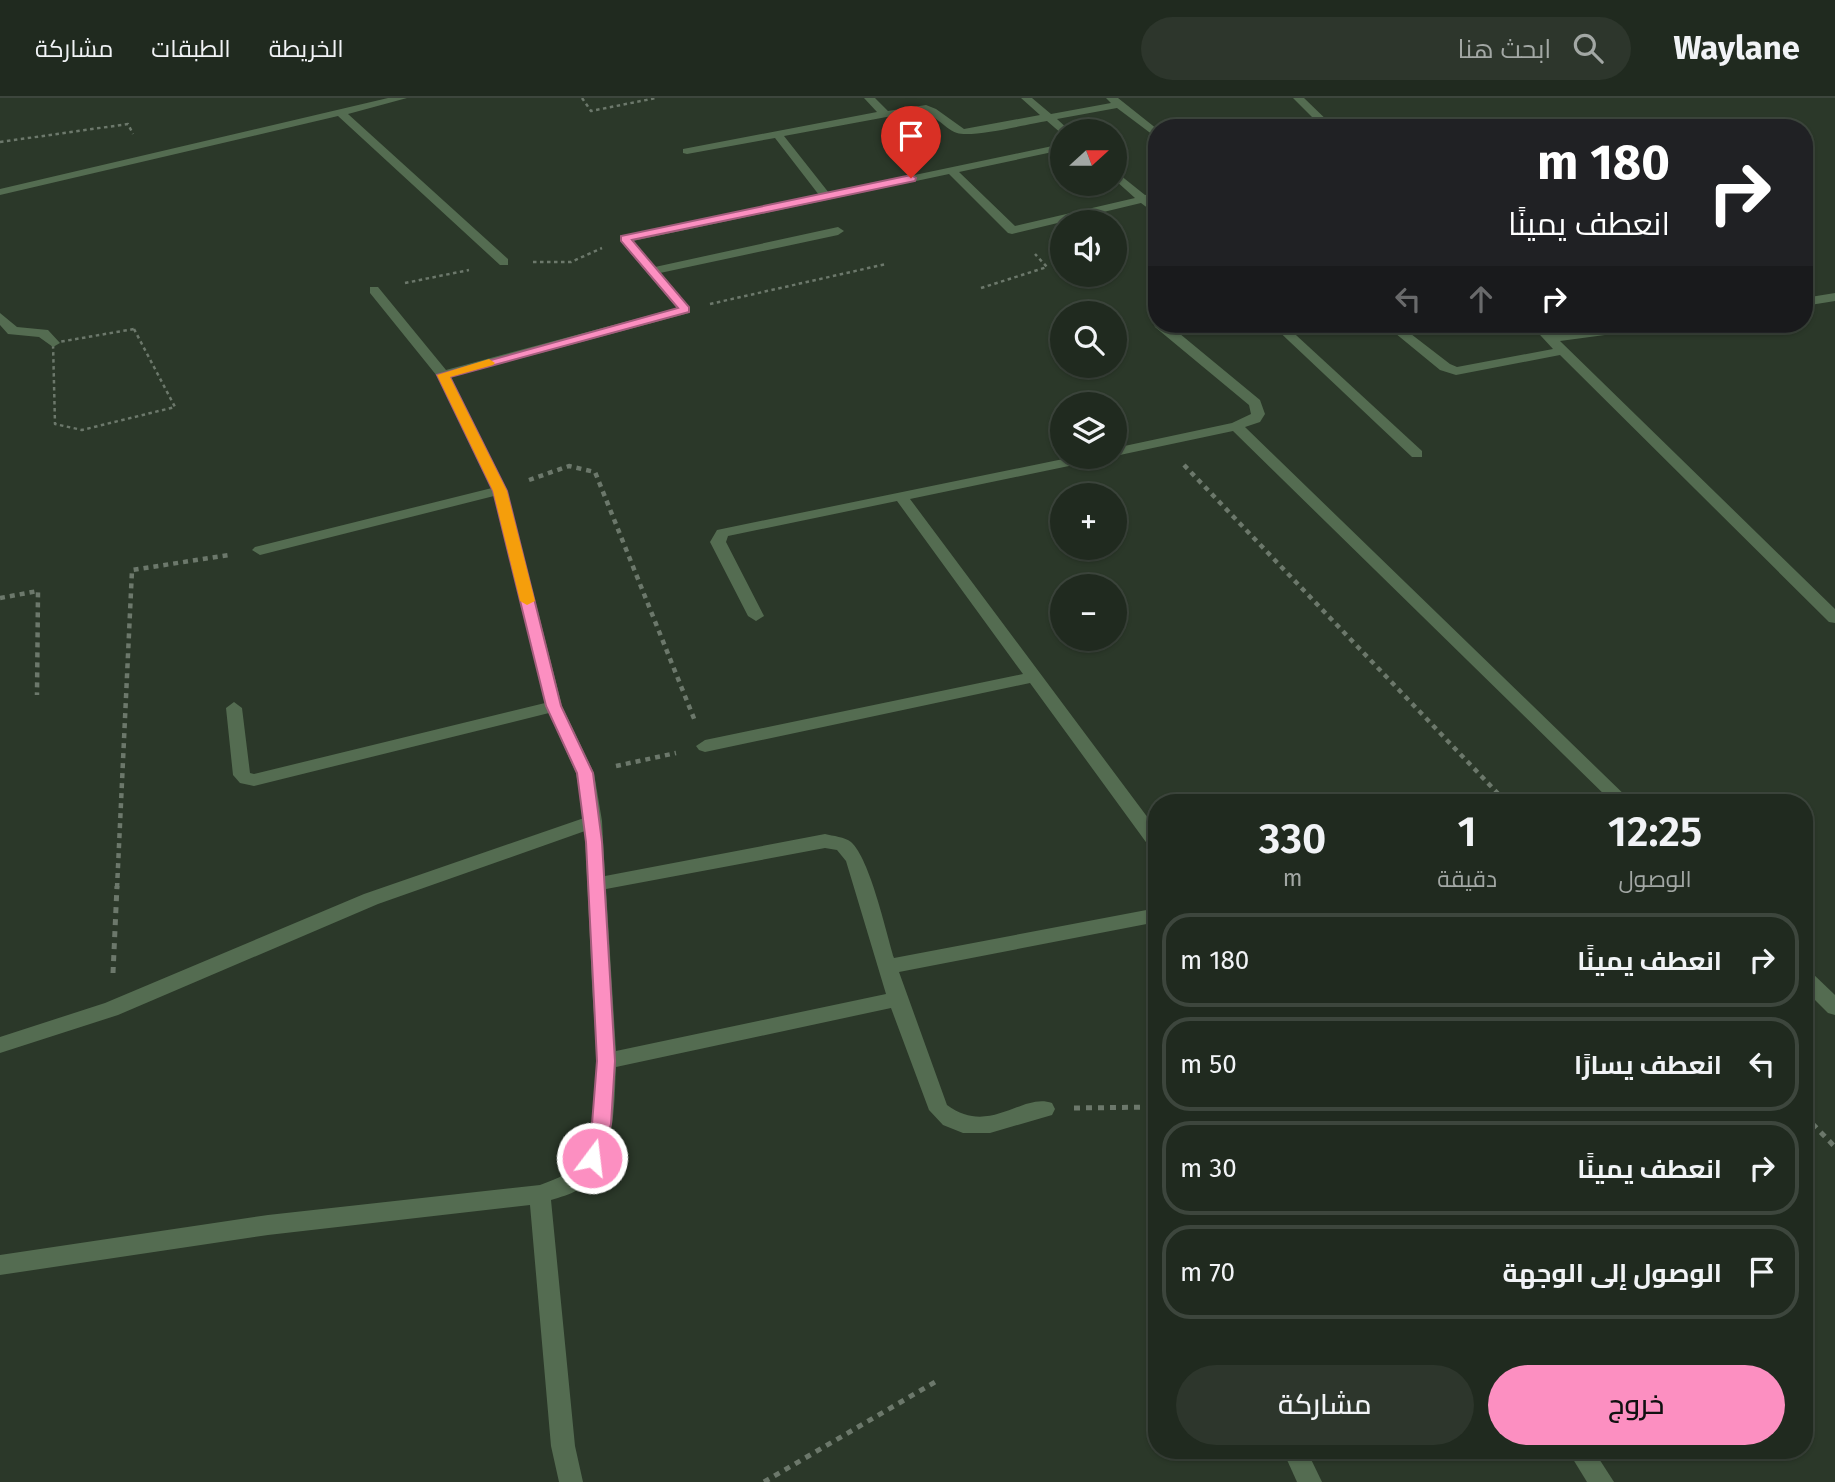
<!DOCTYPE html>
<html lang="ar">
<head>
<meta charset="utf-8">
<style>
  body { margin:0; font-family:"Fira Sans",Cairo,sans-serif; background:#2d362c; color:#f1f3f6; direction:rtl; height:100vh; display:flex; flex-direction:column; font-size:26px; white-space:nowrap }
  * { box-sizing:border-box; margin:0 }
  p { font-size:23px; color:#a2a7a4 }
  .icon { flex:none; width:38px; height:38px; fill:none; stroke:currentColor; stroke-width:2; stroke-linecap:round; stroke-linejoin:round }
  .map { position:relative; flex:1; overflow:hidden; direction:ltr }
  .side { position:absolute; left:1148px; top:696px; width:665px; height:665px; display:flex; flex-direction:column; background:#202a1f; border-radius:28px; box-shadow:0 2px 5px #0004,0 0 0 2px #3d463d; direction:rtl }
  .side>* { flex:none }
  .hud { position:absolute; left:1148px; top:21px; width:665px; height:214px; border-radius:28px; box-shadow:0 2px 5px #0004,0 0 0 2px #3d463d; direction:rtl; background:#202124; color:#fff; overflow:hidden }
  .needle { width:46px; rotate:69deg }
  .buttons { position:absolute; left:1050px; top:21px; display:grid; gap:14px }
  .buttons a { display:grid; place-items:center; width:77px; height:77px; border-radius:50%; background:#202a1f; box-shadow:0 2px 5px #0004,0 0 0 2px #3d463d; font-size:35px }
  .pin { position:absolute; display:grid; place-items:center; width:60px; height:60px; color:#fff; margin:-72px -30px; border-radius:50% 50% 50% 0; rotate:-45deg; box-shadow:0 0 7px #0007 }
  .pin .icon { rotate:45deg }
  .me { position:absolute; width:77px; margin:-38px; rotate:15deg; stroke-linejoin:round; filter:drop-shadow(0 0 5px #0008) }
  .turn { display:flex; align-items:center; gap:24px; height:147px; padding:0 28px; font-size:32px }
  .turn .icon { width:91px; height:91px; stroke-width:2.5 }
  .turn b { display:block; font-size:49px; line-height:60px }
  .lanes { display:flex; align-items:center; height:66px; padding:0 28px; background:#0003; justify-content:center; gap:35px; direction:ltr }
  .lanes .off { opacity:.35 }
  .eta { display:flex; justify-content:space-evenly; align-items:center; height:119px; text-align:center }
  .eta b { font-size:42px; font-weight:600; line-height:49px }
  .action { display:flex; gap:14px; margin-top:auto; padding:14px 28px }
  .action a { flex:1; height:80px; border-radius:42px; background:#fc8fc1; color:#111; font-size:28px; font-weight:600; line-height:80px; text-align:center }
  .action a+a { background:#2d362c; color:#f1f3f6 }
  ul { padding:0; list-style:none }
  li { display:flex; align-items:center; gap:21px; height:94px; margin:0 14px 10px; padding:0 14px; border:4px solid #3d463d; border-radius:28px }
  li div { flex:1 }
  li b { display:block; font-size:26px }
  li em { font-style:normal }
  header { display:flex; align-items:center; gap:42px; box-sizing:border-box; height:98px; padding:0 35px; background:#202a1f; border-bottom:2px solid #3d463d }
  header strong { font-size:33px }
  nav { display:flex; gap:38px; margin-inline-start:auto; font-size:24px }
  .search { width:490px; height:63px; background:#2d362c; display:flex; align-items:center; gap:18px; box-sizing:border-box; padding:0 24px; border-radius:38px; color:#a2a7a4; font-size:26px }
  .map>svg:first-child { display:block }
</style>
</head>
<body>
<header>
<strong>Waylane</strong>
<div class="search"><svg class="icon" aria-label="search" viewBox="0 0 24 24"><circle cx="10" cy="10" r="6"/><path d="M15 15l6 6"/></svg>ابحث هنا</div>
<nav><a>الخريطة</a><a>الطبقات</a><a>مشاركة</a></nav>
</header>
<div class="map">
<svg width="1835" height="1384" viewBox="0 0 1835 1384">
  <rect width="100%" height="100%" fill="#2b3829"/>
  <g fill="none" stroke-linecap="round" stroke-linejoin="round">
    <g stroke="#6c786b" stroke-width="2.5" stroke-dasharray="3.5 3.5" stroke-linecap="butt">
      <polyline points="582,0 591,13 656,0"/>
      <polyline points="0,44 128,26 133,36"/>
      <polyline points="533,164 571,164 602,150"/>
      <polyline points="405,185 469,172"/>
      <polyline points="981,190 1047,169 1035,156"/>
      <polyline points="710,206 886,166"/>
      <polygon points="134,231 175,309 82,332 55,326 53,245"/>
    </g>
    <g stroke="#6c786b" stroke-width="4.5" stroke-dasharray="5 5" stroke-linecap="butt">
      <polyline points="1184,367 1507,705"/>
      <polyline points="529,382 569,368 595,374 695,623"/>
      <polyline points="0,500 38,493 37,597"/>
      <polyline points="616,668 676,655"/>
      <polyline points="117,790 132,472 229,457"/>
    </g>
    <g stroke="#6c786b" stroke-width="5" stroke-dasharray="6 6" stroke-linecap="butt">
      <polyline points="113,875 117,788"/>
      <polyline points="1074,1010 1157,1009"/>
      <polyline points="1804,1017 1835,1049"/>
      <polyline points="764,1384 935,1284"/>
    </g>
    <g fill="#546c51" fill-rule="evenodd">
      <polygon points="388,0 407,0 348,16 508,161 508,167 500,167 338,18 0,97 0,91"/>
      <path d="M864,0H875L888,13L926,7L936,11L964,31L1040,17L1021,0H1032L1051,16L1111,5L1106,0H1118L1157,31V40L1117,10L1057,21L1070,33H1062V36L1047,23C1028,26 972,40 957,35C943,30 935,15 919,13L784,38L829,95L1062,46V52L959,74L1015,128L1135,100L1115,82V73L1145,97L1157,95V102L1151,103L1157,108V117L1141,105L1012,136L1008,135L949,76L633,143L655,169L838,129L844,133L838,137L660,175L689,209V215L451,279L507,392L562,608L594,675L602,723L605,778L825,736C833,738 845,739 851,744C870,761 886,834 894,860L1157,810V824L899,874L947,1007C990,1039 1022,994 1052,1005L1055,1011L1052,1017L990,1035H963L943,1027L929,1012L891,910L616,969C614,1008 616,1069 577,1092C570,1097 560,1099 551,1102L575,1348L583,1384H559L551,1348L530,1107L268,1137L0,1177V1157L268,1117L540,1087C558,1080 573,1076 582,1057C604,1010 595,938 592,888C590,836 587,784 585,733L378,806L118,917L0,955V939L105,905L364,796L584,720L576,675L549,615L254,688L240,685L233,677L226,610L234,604L242,610L250,675L254,676L545,605L494,398L260,457L252,452L255,449L492,390L437,278L370,195V189H378L446,272L677,210L621,144V138L819,97L775,40L687,56L683,55V51L877,14ZM825,750L837,752L846,763L886,896L616,953L606,791Z"/>
      <polygon points="1293,0 1304,0 1335,30 1323,30"/>
      <polygon points="1835,195 1835,203 1804,208 1804,200"/>
      <polygon points="0,215 17,229 48,232 60,245 53,249 39,239 8,236 0,227"/>
      <polygon points="1157,223 1157,226 1168,226 1260,302 1265,316 1260,324 1245,329 1633,705 1613,705 1233,333 1115,358 1115,350 1232,325 1251,316 1249,307 1155,229 1154,226"/>
      <polygon points="1271,226 1284,226 1422,353 1422,359 1412,359"/>
      <polygon points="1384,226 1398,226 1450,266 1457,269 1553,251 1530,226 1543,226 1553,236 1630,226 1663,226 1657,230 1560,243 1835,511 1835,525 1829,524 1560,257 1456,277 1440,272"/>
      <polygon points="1073,359 1100,359 1093,363 910,401 1157,732 1157,753 1151,751 1030,585 705,654 699,652 696,648 705,642 1023,576 897,403 728,438 726,444 764,518 756,523 748,518 710,444 717,432"/>
      <polygon points="1804,871 1811,874 1835,897 1835,917 1828,915 1804,891"/>
      <polygon points="1283,1353 1307,1353 1322,1384 1297,1384"/>
      <polygon points="1568,1353 1594,1353 1614,1384 1587,1384"/>
    </g>
  </g>
  <polygon fill="#fc8fc1" stroke="#a45d7d" stroke-width="2" points="911,77 916,80 915,83 632,142 689,209 689,214 450,279 507,393 561,608 593,675 602,744 615,963 611,1026 599,1066 592,1068 585,1066 582,1060 592,1026 597,963 586,744 577,675 546,608 493,393 437,277 678,210 621,143 621,138"/>
  <polygon fill="#f59e0b" points="489,261 495,265 493,267 450,279 507,393 535,503 527,507 520,503 493,393 437,277"/>
</svg>
<div class="buttons">
<a><svg class="needle" viewBox="-14 -14 28 28"><path d="M0-13l5 13h-10z" fill="#e53935"/><path d="M0 13l5-13h-10z" fill="#a2a7a4"/></svg></a>
<a><svg class="icon" aria-label="sound" viewBox="0 0 24 24"><path d="M4 9h4l5-4v14l-5-4H4zM17 9q2 3 0 6"/></svg></a>
<a><svg class="icon" aria-label="search" viewBox="0 0 24 24"><circle cx="10" cy="10" r="6"/><path d="M15 15l6 6"/></svg></a>
<a><svg class="icon" aria-label="layers" viewBox="0 0 24 24"><path d="M12 4l9 5-9 5-9-5zM3 14l9 5 9-5"/></svg></a>
<a>+</a>
<a>−</a>
</div>
<div class="pin" style="left:911px;top:80px;background:#d93025"><svg class="icon" aria-label="arrive" viewBox="0 0 24 24"><path d="M6 21V4h12l-3 4 3 4H6"/></svg></div>
<svg class="me" style="left:592px;top:1060px" viewBox="-20 -20 40 40"><circle r="17" fill="#fc8fc1" stroke="#fff" stroke-width="3"/><path d="M0-11L8 9 0 5-8 9z" fill="#fff"/></svg>
<div class="hud">
<div class="turn"><svg class="icon" aria-label="right" viewBox="0 0 24 24"><path d="M7 20v-9h11M14 6l5 5-5 5"/></svg><div><b>180 m</b>انعطف يمينًا</div></div>
<div class="lanes"><svg class="icon off" aria-label="left" viewBox="0 0 24 24"><path d="M17 20v-9H6M10 6l-5 5 5 5"/></svg><svg class="icon off" aria-label="ahead" viewBox="0 0 24 24"><path d="M12 20V5M6 11l6-6 6 6"/></svg><svg class="icon" aria-label="right" viewBox="0 0 24 24"><path d="M7 20v-9h11M14 6l5 5-5 5"/></svg></div>
</div>
<section class="side">
<div class="eta">
<div><b>12:25</b><p>الوصول</p></div>
<div><b>1</b><p>دقيقة</p></div>
<div><b>330</b><p>m</p></div>
</div>
<ul>
<li><svg class="icon" aria-label="right" viewBox="0 0 24 24"><path d="M7 20v-9h11M14 6l5 5-5 5"/></svg><div><b>انعطف يمينًا</b></div><em>180 m</em></li>
<li><svg class="icon" aria-label="left" viewBox="0 0 24 24"><path d="M17 20v-9H6M10 6l-5 5 5 5"/></svg><div><b>انعطف يسارًا</b></div><em>50 m</em></li>
<li><svg class="icon" aria-label="right" viewBox="0 0 24 24"><path d="M7 20v-9h11M14 6l5 5-5 5"/></svg><div><b>انعطف يمينًا</b></div><em>30 m</em></li>
<li><svg class="icon" aria-label="arrive" viewBox="0 0 24 24"><path d="M6 21V4h12l-3 4 3 4H6"/></svg><div><b>الوصول إلى الوجهة</b></div><em>70 m</em></li>
</ul>
<div class="action"><a>خروج</a><a>مشاركة</a></div>
</section>
</div>
</body>
</html>
